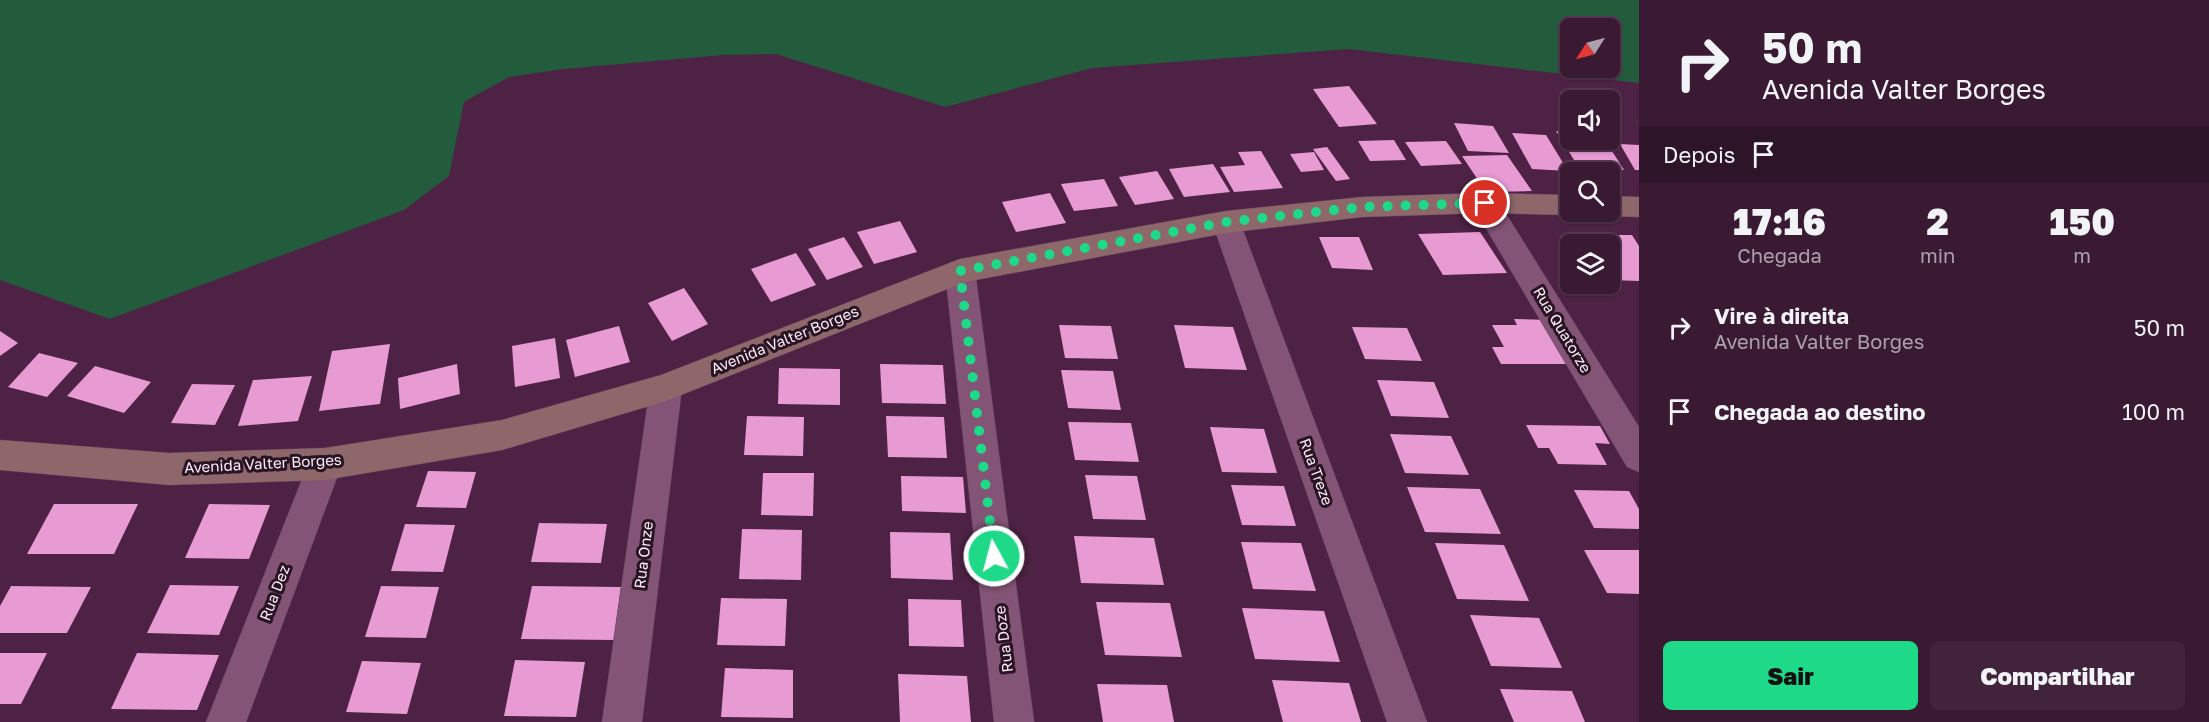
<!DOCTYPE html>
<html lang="pt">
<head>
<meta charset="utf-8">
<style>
  body { margin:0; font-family:"Golos Text",sans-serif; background:#41233b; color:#f1f3f6; height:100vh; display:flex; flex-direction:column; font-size:22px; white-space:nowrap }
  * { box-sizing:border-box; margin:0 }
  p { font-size:20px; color:#aba1ac }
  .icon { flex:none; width:33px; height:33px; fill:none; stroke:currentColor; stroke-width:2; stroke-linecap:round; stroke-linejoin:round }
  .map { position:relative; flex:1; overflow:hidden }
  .panel { display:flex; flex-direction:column; background:#3a1a33; width:570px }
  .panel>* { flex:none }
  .guide { background:#3a1a33; color:#f1f3f6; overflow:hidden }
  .needle { width:39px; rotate:234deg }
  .buttons { position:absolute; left:1560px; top:18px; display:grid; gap:12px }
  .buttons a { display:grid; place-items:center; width:60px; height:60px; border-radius:9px; background:#3a1a33; box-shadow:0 2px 4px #0004,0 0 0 2px #54384e; font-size:30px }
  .pin { position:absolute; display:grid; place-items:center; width:51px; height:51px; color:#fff; margin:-26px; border:3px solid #fff; border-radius:50%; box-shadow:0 2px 6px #0007 }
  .me { position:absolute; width:66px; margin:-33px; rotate:353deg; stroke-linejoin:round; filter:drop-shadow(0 0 4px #0008) }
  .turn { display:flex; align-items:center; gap:21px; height:126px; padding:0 24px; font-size:27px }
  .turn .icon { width:78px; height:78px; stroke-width:2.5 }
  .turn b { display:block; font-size:42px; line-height:51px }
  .then { display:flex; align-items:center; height:57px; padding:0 24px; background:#0003; gap:12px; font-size:22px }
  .eta { display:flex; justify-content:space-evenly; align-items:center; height:102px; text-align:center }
  .eta b { font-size:36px; font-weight:800; line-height:42px }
  .primary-button { display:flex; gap:12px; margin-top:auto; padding:12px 24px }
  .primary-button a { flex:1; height:69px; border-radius:9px; background:#1dd988; color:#111; font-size:24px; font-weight:800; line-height:69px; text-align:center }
  .primary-button a+a { background:#41233b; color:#f1f3f6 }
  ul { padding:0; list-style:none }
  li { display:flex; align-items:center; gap:18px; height:84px; padding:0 24px }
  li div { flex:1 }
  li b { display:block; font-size:22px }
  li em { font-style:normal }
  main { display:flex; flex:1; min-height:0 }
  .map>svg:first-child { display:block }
</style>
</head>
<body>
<main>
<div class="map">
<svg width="1639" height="722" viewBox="0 0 1639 722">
  <rect width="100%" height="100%" fill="#4e2244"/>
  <path fill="#235b3d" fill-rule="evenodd" d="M0,0H1639V83L1349,49L1092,68L945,107L776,54L723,55L563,69L509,77L464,102L449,176L404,210L110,319L0,280ZM1570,28H1610V68H1570Z"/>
  <g fill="#e89ad3">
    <polygon points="1349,86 1377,124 1339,127 1313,89"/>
    <polygon points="1454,123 1493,126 1509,153 1468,151"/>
    <polygon points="1556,131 1570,132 1570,140 1605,140 1624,170 1579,168"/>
    <polygon points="1512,133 1546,135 1568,171 1532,169"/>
    <polygon points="1394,140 1406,160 1370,161 1358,141"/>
    <polygon points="1446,141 1462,164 1421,166 1405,142"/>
    <polygon points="1620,144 1639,145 1639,170 1635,170"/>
    <polygon points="1327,147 1350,179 1336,181 1313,149"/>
    <polygon points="1261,151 1283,188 1234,192 1220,167 1245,165 1238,152"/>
    <polygon points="1314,152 1324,170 1301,172 1290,154"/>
    <polygon points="1507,155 1532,191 1486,192 1462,156"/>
    <polygon points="1213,164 1230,192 1184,197 1169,169"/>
    <polygon points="1157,171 1174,199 1135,205 1119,177"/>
    <polygon points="1104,179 1118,206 1074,211 1061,184"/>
    <polygon points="1050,193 1066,223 1016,232 1002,202"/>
    <polygon points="900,221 917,252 874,264 857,232"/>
    <polygon points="1480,232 1507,273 1443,275 1418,234"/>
    <polygon points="1589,235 1632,235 1639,246 1639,281 1610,280 1610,244 1578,244 1575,239 1592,239"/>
    <polygon points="844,237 863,267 827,280 808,249"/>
    <polygon points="1319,237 1359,237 1373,270 1332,268"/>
    <polygon points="796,253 816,285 771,302 751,269"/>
    <polygon points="684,288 708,324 672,341 648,303"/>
    <polygon points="1514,319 1550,320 1575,364 1501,364 1492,347 1504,347 1492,325 1517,325"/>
    <polygon points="1059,325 1111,326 1118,359 1065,358"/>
    <polygon points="1174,325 1233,327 1247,370 1185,368"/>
    <polygon points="619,326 630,362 575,377 566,340"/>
    <polygon points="1352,327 1407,328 1422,361 1365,359"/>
    <polygon points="0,331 18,343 0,356"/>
    <polygon points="555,338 560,378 515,387 512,346"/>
    <polygon points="390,344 380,404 319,411 332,351"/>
    <polygon points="39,353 78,363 47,397 8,387"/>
    <polygon points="457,364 460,394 400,409 398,378"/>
    <polygon points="880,364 943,365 946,404 882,403"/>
    <polygon points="95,366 151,382 124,413 67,396"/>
    <polygon points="779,368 840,369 840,405 778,404"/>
    <polygon points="1061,370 1113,371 1121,410 1068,408"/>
    <polygon points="312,376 298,421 238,426 253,380"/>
    <polygon points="1377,380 1434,382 1449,418 1391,416"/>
    <polygon points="192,384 235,385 215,425 171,423"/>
    <polygon points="747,416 804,417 803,456 744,455"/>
    <polygon points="886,416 944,417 947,458 888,457"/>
    <polygon points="1068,422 1131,423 1139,462 1075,460"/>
    <polygon points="1526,425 1600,426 1610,444 1595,443 1607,465 1558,464 1549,448 1538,448"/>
    <polygon points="1210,427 1264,429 1277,473 1222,472"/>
    <polygon points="1390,434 1451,436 1469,475 1405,473"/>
    <polygon points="428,471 476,472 466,508 416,507"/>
    <polygon points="763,473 814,473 813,516 761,515"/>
    <polygon points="1085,475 1137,476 1146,520 1093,519"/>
    <polygon points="901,476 963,477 966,513 902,511"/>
    <polygon points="1231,485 1284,486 1296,526 1242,525"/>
    <polygon points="1407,487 1480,489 1501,534 1425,532"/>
    <polygon points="1574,490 1629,491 1639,509 1639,529 1594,528"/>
    <polygon points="54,504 138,504 114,554 27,554"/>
    <polygon points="209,504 270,505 249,559 185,558"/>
    <polygon points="539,523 607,524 601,563 531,562"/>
    <polygon points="405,524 455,525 443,572 391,571"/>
    <polygon points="742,529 802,530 801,580 739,579"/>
    <polygon points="890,532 950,533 953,580 891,578"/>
    <polygon points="1074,536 1154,538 1164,585 1081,583"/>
    <polygon points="1241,542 1301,543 1316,591 1253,589"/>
    <polygon points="1435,543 1504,545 1529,601 1457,599"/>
    <polygon points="1584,550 1639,550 1639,594 1607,593"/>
    <polygon points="170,585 239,586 219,635 147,633"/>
    <polygon points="11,586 91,587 67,633 0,633 0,606"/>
    <polygon points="381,586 439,587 426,638 365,637"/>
    <polygon points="532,586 621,587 614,640 521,639"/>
    <polygon points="721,598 787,599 785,646 717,645"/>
    <polygon points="908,599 961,600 964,647 909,646"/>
    <polygon points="1096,602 1170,603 1182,657 1105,655"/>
    <polygon points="1242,608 1324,611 1340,662 1255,659"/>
    <polygon points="1470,615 1539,618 1562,668 1491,666"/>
    <polygon points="0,653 47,653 21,704 0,704"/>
    <polygon points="137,653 219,655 197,710 111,709"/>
    <polygon points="515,660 585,662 576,717 504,716"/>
    <polygon points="362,661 421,663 407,714 346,712"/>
    <polygon points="725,668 793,670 793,718 721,717"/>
    <polygon points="898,674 967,676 971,722 900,722"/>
    <polygon points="1272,680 1349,683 1361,722 1283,722"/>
    <polygon points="1097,684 1167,685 1174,722 1103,722"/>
    <polygon points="1500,689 1572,691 1585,722 1514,722"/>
  </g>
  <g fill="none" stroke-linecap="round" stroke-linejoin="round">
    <g stroke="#67435f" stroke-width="1">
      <g id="street">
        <polygon points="1485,193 1495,196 1639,427 1639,472 1627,467 1471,203 1475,196"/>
        <polygon points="1226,212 1236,215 1240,222 1427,722 1387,722 1212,222 1216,215"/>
        <polygon points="960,260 970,263 975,271 1034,722 994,722 945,271 950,263"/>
        <polygon points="666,374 677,378 682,387 642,722 602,722 650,387 655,378"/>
        <polygon points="325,449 337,453 342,464 246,722 206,722 308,464 313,453"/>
      </g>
    </g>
    <g stroke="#67435f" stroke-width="1">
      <g id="secondary">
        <polygon points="1485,193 1570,195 1570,212 1581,212 1570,215 1485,213 1362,217 1226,233 965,282 666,401 502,450 325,480 169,485 0,470 0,440 169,453 325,448 502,420 661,375 960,259 1226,211 1362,197"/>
        <polygon points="1610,196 1639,197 1639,217 1610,216 1600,213 1599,212 1610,212"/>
      </g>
    </g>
    <use href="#street" fill="#845477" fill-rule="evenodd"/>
    <use href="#secondary" fill="#8d676a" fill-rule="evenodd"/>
  </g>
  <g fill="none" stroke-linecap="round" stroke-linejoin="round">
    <polyline stroke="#1dd988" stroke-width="10" stroke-dasharray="0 18" points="994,556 960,271 1226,222 1362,207 1485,203"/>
  </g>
  <g text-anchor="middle" stroke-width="6" stroke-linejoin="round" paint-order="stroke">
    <g font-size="15" fill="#fceaf6" stroke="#281423">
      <text transform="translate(1562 330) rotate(59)" y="5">Rua Quatorze</text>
      <text transform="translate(785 340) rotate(-22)" y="5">Avenida Valter Borges</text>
      <text transform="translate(263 464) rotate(-3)" y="5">Avenida Valter Borges</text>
      <text transform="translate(1316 472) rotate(70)" y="5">Rua Treze</text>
      <text transform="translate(644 555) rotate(-83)" y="5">Rua Onze</text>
      <text transform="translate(275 593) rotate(-69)" y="5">Rua Dez</text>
      <text transform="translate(1004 639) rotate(-97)" y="5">Rua Doze</text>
    </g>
  </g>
</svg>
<div class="buttons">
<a><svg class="needle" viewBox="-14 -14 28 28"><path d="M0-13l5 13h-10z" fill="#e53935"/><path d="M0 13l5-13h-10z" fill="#aba1ac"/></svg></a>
<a><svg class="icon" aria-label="sound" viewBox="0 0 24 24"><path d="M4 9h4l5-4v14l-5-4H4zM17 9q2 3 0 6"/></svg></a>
<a><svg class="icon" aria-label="search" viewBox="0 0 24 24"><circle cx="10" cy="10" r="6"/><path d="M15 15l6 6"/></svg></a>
<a><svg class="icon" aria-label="layers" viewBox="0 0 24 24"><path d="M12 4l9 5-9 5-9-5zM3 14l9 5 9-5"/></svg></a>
</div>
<div class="pin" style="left:1485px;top:203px;background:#d93025"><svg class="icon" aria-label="arrive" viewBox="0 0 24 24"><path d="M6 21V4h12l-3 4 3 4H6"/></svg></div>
<svg class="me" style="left:994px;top:556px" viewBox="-20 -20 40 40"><circle r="17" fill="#1dd988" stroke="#fff" stroke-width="3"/><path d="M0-11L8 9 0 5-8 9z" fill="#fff"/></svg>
</div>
<section class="panel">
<div class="guide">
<div class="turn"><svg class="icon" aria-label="right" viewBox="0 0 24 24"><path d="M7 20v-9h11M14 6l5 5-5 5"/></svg><div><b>50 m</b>Avenida Valter Borges</div></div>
<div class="then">Depois<svg class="icon" aria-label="arrive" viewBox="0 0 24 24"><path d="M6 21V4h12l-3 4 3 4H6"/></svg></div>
</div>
<div class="eta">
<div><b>17:16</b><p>Chegada</p></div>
<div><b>2</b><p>min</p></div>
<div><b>150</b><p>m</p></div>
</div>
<ul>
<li><svg class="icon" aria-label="right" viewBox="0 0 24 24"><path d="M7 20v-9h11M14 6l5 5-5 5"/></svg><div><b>Vire à direita</b><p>Avenida Valter Borges</p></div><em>50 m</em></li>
<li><svg class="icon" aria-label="arrive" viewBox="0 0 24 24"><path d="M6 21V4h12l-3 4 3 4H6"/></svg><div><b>Chegada ao destino</b></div><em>100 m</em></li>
</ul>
<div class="primary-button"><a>Sair</a><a>Compartilhar</a></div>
</section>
</main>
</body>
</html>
